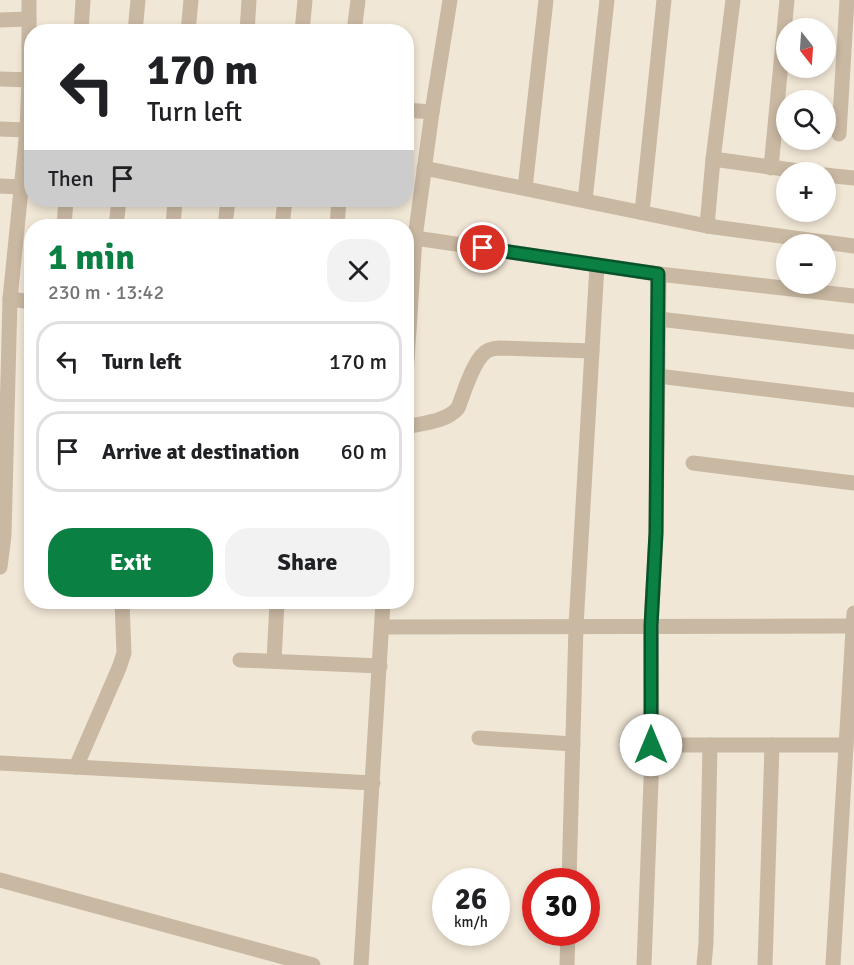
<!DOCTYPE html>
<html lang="en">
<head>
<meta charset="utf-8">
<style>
  body { margin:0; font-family:Signika,sans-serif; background:#f2f2f2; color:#202124; height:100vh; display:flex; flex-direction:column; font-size:22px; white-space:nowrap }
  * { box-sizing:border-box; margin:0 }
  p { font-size:20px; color:#757577 }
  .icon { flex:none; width:33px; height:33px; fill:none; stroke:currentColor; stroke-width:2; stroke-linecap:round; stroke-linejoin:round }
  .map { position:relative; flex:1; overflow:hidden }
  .drawer { position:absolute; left:24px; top:219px; width:390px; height:390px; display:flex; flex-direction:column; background:#fff; border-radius:24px; box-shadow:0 3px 9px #0003 }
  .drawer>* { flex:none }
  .top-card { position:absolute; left:24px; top:24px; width:390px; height:183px; border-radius:24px; box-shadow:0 3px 9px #0003; background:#fff; color:#202124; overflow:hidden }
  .needle { width:39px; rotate:163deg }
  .controls { position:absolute; left:776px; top:18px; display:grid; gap:12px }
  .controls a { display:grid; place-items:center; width:60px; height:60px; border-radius:50%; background:#fff; box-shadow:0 3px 9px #0003; font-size:30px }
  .speed { position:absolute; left:432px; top:868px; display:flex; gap:12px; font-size:30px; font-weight:700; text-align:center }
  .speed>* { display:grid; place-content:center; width:78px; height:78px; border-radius:50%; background:#fff; box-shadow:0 3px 9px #0003; line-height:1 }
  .speed small { font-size:15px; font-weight:400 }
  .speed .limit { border:9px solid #d22; background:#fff; color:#111 }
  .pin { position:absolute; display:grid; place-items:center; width:51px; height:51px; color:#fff; margin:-26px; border:3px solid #fff; border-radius:50%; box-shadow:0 2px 6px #0007 }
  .me { position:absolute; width:66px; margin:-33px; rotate:0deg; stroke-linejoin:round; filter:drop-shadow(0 0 4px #0008) }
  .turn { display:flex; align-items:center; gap:21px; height:126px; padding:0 24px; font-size:27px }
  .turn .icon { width:78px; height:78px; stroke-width:2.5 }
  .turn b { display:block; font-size:42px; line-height:51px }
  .then { display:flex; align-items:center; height:57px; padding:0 24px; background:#0003; gap:12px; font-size:22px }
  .round { display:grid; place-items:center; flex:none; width:63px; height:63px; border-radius:24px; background:#f2f2f2 }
  .head { display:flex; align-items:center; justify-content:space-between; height:102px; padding:0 24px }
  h1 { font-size:36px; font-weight:700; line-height:45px; color:#0b8043 }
  .action { display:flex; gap:12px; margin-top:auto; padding:12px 24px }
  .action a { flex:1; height:69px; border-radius:24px; background:#0b8043; color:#fff; font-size:24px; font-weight:700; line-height:69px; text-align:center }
  .action a+a { background:#f2f2f2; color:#202124 }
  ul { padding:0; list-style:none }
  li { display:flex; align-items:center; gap:18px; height:81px; margin:0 12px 9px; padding:0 12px; border:3px solid #e0e0e0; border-radius:24px }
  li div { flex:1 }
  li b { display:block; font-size:22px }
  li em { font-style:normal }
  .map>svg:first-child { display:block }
</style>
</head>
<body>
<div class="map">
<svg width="854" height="965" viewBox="0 0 854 965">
  <rect width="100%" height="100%" fill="#f1e7d6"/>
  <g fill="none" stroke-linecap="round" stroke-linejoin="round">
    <g stroke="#c9b8a2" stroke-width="15">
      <polyline points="0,20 29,19"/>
      <polyline points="81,32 83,0"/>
      <polyline points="135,32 138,0"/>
      <polyline points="188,32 191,0"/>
      <polyline points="247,32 249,0"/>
      <polyline points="302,32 305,0"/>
      <polyline points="354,32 358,0"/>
      <polyline points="0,79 32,80"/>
      <polyline points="406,110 432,112"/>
      <polyline points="0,129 27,130"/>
      <polyline points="839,134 847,0"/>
      <polyline points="713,159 806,172"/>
      <polyline points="424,168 707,226 854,246"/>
      <polyline points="771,168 787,0"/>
      <polyline points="825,175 854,178"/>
      <polyline points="0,186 21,187"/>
      <polyline points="525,188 546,0"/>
      <polyline points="585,200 607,0"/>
      <polyline points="642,212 664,0"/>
      <polyline points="64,226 66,200"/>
      <polyline points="116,226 119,200"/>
      <polyline points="173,226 175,200"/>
      <polyline points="225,226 228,200"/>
      <polyline points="282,226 285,200"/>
      <polyline points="337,226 339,200"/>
      <polyline points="707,226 713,159 733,0"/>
      <polyline points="415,238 659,274 854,296"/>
      <polyline points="10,299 32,302"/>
      <polyline points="659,319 854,342"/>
      <polyline points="406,376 415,238 432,112 450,0"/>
      <polyline points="658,376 854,400"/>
      <path d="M406,427C423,423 446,422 458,408C464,393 474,356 489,350C490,349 498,348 499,348L592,351"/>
      <polyline points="693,463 854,483"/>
      <polyline points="0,567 4,535 10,299 27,130 29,80 29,0"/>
      <polyline points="382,627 853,626"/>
      <polyline points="240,660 380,666"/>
      <polyline points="274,661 277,602"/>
      <polyline points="479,738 573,744"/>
      <polyline points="652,745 846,745"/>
      <polyline points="0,763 373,783"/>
      <polyline points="76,767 119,668 124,653 122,602"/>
      <polyline points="0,880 313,965"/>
      <polyline points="569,882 576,626 597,265"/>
      <polyline points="833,964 854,613"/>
      <polyline points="361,965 383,602"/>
      <polyline points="567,965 568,933"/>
      <polyline points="644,965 652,754 651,626 656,533 659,274"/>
      <polyline points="704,965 706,943 710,745"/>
      <polyline points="765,965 772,745"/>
    </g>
  </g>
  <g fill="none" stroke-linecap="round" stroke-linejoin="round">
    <g stroke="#07532c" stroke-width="15">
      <polyline id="route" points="483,248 658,274 656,533 651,626 651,745"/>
    </g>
    <use href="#route" stroke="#0b8043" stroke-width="10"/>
  </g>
</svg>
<div class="controls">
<a><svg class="needle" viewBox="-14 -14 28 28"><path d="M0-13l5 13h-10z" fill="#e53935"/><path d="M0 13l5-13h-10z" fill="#757577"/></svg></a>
<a><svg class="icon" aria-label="search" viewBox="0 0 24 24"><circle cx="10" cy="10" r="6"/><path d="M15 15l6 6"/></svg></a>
<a>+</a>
<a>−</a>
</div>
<div class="speed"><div>26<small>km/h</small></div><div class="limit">30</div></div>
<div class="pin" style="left:483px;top:248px;background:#d93025"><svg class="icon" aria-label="arrive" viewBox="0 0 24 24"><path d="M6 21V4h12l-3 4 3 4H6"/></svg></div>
<svg class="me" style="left:651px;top:745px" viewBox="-20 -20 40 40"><circle r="19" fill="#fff"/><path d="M0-13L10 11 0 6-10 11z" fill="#0b8043"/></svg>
<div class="top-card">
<div class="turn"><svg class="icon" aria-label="left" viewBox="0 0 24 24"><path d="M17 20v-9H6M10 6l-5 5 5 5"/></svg><div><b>170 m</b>Turn left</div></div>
<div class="then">Then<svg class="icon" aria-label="arrive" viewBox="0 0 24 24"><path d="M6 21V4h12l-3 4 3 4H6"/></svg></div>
</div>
<section class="drawer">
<div class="head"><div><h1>1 min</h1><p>230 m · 13:42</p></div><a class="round"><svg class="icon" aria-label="close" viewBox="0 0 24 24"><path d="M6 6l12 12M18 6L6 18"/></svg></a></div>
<ul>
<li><svg class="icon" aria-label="left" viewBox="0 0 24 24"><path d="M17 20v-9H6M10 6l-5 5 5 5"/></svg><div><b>Turn left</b></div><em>170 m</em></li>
<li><svg class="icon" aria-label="arrive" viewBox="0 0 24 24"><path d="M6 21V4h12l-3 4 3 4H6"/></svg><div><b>Arrive at destination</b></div><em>60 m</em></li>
</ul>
<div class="action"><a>Exit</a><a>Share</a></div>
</section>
</div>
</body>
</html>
